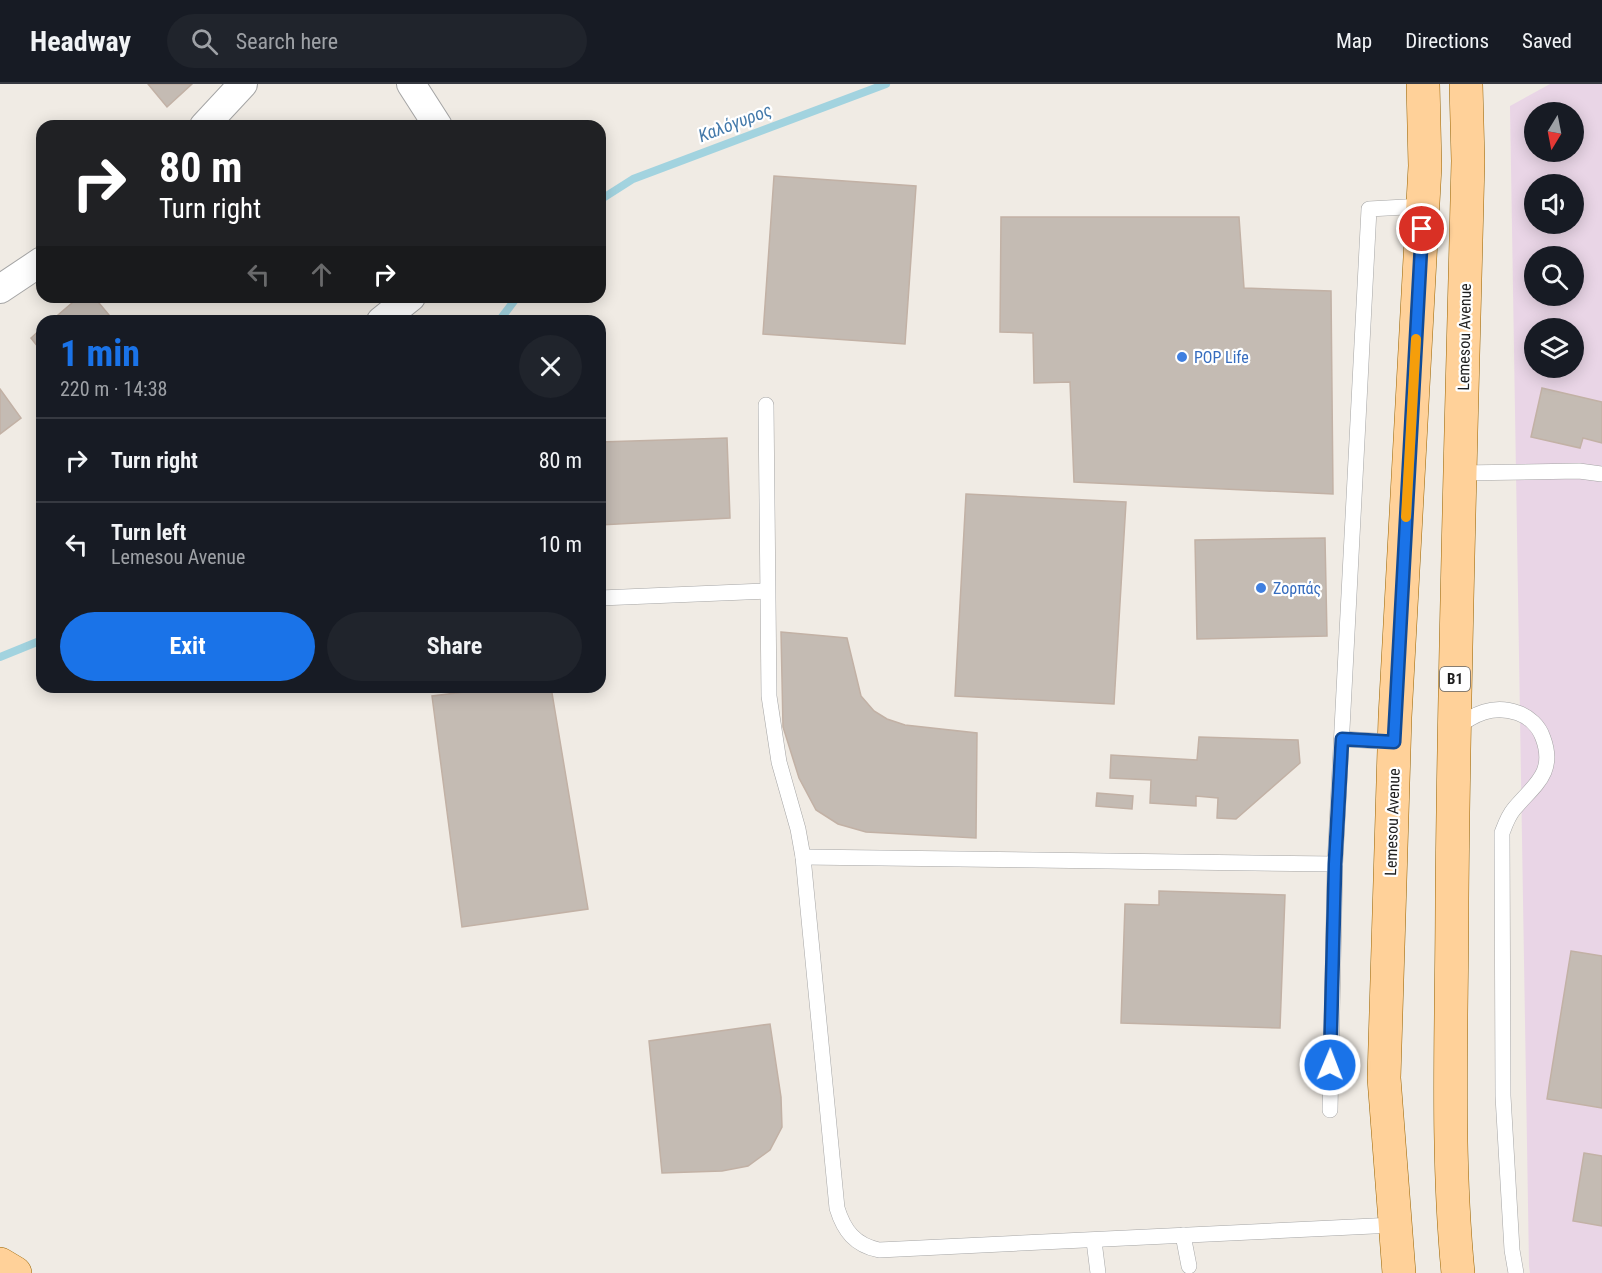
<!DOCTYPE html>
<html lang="en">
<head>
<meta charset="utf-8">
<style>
  body { margin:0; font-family:"Roboto Condensed",sans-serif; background:#20242c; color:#f1f3f6; height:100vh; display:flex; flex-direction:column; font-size:22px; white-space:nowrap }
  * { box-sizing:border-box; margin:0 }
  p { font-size:20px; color:#9ea1a6 }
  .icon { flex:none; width:33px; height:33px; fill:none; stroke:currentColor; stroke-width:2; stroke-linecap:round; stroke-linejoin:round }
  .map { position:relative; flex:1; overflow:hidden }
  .drawer { position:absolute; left:36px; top:231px; width:570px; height:378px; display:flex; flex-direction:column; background:#171b24; border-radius:18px; box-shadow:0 3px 15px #0003 }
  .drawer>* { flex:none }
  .hud { position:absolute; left:36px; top:36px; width:570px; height:183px; border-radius:18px; box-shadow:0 3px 15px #0003; background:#202124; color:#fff; overflow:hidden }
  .needle { width:39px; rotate:190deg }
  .buttons { position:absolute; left:1524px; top:18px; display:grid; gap:12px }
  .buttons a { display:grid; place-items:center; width:60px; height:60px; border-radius:50%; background:#171b24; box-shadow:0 3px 15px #0003; font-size:30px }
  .pin { position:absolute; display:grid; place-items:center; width:51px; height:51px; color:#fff; margin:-26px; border:3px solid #fff; border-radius:50%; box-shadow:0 2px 6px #0007 }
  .me { position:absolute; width:66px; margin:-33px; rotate:1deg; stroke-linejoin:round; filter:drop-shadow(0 0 4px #0008) }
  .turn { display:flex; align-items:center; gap:21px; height:126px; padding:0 24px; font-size:27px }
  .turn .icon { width:78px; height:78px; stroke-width:2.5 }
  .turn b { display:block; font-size:42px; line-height:51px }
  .lanes { display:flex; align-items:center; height:57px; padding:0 24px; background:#0003; justify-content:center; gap:30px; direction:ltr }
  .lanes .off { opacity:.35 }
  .round { display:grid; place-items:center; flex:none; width:63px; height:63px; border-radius:32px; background:#20242c }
  .head { display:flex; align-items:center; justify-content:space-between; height:102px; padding:0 24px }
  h1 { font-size:36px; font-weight:700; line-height:45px; color:#1a73e8 }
  .action { display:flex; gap:12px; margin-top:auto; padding:12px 24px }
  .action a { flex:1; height:69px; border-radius:36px; background:#1a73e8; color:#fff; font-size:24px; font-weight:700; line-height:69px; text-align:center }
  .action a+a { background:#20242c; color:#f1f3f6 }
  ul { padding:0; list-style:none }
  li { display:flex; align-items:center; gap:18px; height:84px; padding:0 24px; border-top:2px solid #363941 }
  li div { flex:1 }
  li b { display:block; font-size:22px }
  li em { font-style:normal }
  header { display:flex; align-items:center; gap:36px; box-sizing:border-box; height:84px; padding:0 30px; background:#171b24; border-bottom:2px solid #363941 }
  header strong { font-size:28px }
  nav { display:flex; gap:33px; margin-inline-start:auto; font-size:21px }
  .search { width:420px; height:54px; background:#20242c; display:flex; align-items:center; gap:15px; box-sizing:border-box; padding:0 21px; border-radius:33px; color:#9ea1a6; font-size:22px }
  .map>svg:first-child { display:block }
</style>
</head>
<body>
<header>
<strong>Headway</strong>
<div class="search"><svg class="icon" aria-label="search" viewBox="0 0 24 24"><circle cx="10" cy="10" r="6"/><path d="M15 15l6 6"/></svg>Search here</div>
<nav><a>Map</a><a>Directions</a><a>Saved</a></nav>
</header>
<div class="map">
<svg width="1602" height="1189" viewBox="0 0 1602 1189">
  <rect width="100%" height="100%" fill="#f0ebe4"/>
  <path fill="#e9d5e6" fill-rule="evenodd" d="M1550,0H1602V1189H1530L1529,1182L1510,22ZM1534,28H1574V68H1534ZM1534,100H1574V140H1534ZM1534,172H1574V212H1534ZM1534,244H1574V284H1534Z"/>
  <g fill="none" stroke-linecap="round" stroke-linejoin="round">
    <g stroke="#a2d3df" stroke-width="8">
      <polyline points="600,116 633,95 886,0"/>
      <polyline points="499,237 517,213"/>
      <polyline points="0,573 42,556"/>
    </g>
  </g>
  <g fill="#c4bbb3" stroke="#c2b1a5" stroke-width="1.5">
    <polygon points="148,0 192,0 167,23"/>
    <polygon points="774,92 916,102 905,260 763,250"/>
    <polygon points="1001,133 1239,133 1244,204 1331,207 1333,410 1074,398 1070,298 1034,299 1033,249 1000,248"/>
    <polygon points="79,213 94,213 114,237 51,237"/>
    <polygon points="42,244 42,268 31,254"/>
    <polygon points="1542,304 1602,318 1602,359 1583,354 1580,364 1531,353"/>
    <polygon points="0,305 21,334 0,350"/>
    <polygon points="727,354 730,434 600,441 600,358"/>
    <polygon points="966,410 1126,418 1114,620 955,612"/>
    <polygon points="1325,454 1327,552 1197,555 1195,456"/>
    <polygon points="781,548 847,554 861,612 874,627 887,635 905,641 977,649 976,754 866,748 838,740 816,726 799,694 783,643"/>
    <polygon points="505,603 551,603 588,825 462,843 432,612"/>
    <polygon points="1199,653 1298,656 1300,679 1236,735 1217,734 1218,714 1196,712 1196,722 1150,719 1151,696 1110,694 1111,671 1197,676"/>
    <polygon points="1097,709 1133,712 1132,725 1096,722"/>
    <polygon points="1159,807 1285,811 1280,944 1121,939 1125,820 1159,821"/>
    <polygon points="1571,867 1602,872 1602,1024 1547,1015"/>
    <polygon points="770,940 781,1013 782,1043 770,1066 748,1082 722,1087 662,1089 649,957"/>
    <polygon points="1584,1069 1602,1072 1602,1142 1573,1137"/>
  </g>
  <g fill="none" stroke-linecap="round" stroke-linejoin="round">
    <g stroke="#a5a5a5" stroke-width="16">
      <g id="service">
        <path d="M766,321L769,612L779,678L798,745L803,773L837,1124C844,1147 855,1161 879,1166L1394,1141"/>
        <polyline points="1460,389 1579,387 1602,390"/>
        <polyline points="600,514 767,507"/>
        <path d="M1454,645C1474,630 1493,620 1518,629C1529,633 1539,642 1543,654C1556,689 1534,701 1514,725C1508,732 1505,741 1502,749L1503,1012L1512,1166L1516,1189"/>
        <polyline points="1342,655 1394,658"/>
        <polyline points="803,773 1335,780"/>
        <polyline points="1330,1026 1335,780 1369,125 1423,122"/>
        <polyline points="1183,1151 1189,1182"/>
        <polyline points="1094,1157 1098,1189"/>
      </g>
    </g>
    <g stroke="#a5a5a5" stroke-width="30">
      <g id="minor">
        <polyline points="411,0 438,42"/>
        <polyline points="204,42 243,0"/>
        <polyline points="0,205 42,177"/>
        <polyline points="381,237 411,213"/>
      </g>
    </g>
    <g stroke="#986300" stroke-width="34">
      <g id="primary">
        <polyline points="0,1180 15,1189"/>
        <polyline points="1399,1189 1384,994 1395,633 1425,82 1423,0"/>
        <path d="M1458,1189C1446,1065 1452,939 1452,815C1454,569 1462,323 1468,77L1466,0"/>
      </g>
    </g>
    <use href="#service" stroke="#fff" stroke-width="15"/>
    <use href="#minor" stroke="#fff" stroke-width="28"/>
    <use href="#primary" stroke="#ffd199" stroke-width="33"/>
  </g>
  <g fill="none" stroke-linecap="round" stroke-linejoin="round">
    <g stroke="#114b97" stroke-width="15">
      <polyline id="route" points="1330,981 1335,780 1342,655 1394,658 1422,145"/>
    </g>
    <use href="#route" stroke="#1a73e8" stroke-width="10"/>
    <polyline stroke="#f59e0b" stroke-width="10" points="1406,433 1416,255"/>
  </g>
  <g fill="#3f7fe0" stroke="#fff" stroke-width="2">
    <circle cx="1182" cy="273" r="6"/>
    <circle cx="1261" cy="504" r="6"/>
  </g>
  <g text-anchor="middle" stroke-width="4.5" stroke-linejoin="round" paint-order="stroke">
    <rect fill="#fff" stroke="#626262" stroke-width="1.5" x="1440" y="583" width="30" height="24" rx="4.5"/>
    <g font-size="15" font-weight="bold" fill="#1e1e1e">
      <text x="1455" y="600">B1</text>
    </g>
    <g font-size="16" fill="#1e1e1e" stroke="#fff">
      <text transform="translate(1464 253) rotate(-89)" y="6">Lemesou Avenue</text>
      <text transform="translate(1392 738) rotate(-88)" y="6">Lemesou Avenue</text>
    </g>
    <g font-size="16" fill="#366cbe" stroke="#fff" text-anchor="start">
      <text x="1194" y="279">POP Life</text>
      <text x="1273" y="510">Ζορπάς</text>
    </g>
    <g font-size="18" font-style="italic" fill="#4379aa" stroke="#fff">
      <text transform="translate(735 39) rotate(-21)" y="6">Καλόγυρος</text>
    </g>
  </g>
</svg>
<div class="buttons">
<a><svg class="needle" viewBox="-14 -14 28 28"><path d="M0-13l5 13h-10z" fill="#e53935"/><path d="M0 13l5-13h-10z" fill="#9ea1a6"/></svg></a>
<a><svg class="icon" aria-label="sound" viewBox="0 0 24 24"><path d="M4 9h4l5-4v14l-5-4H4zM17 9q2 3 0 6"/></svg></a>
<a><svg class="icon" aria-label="search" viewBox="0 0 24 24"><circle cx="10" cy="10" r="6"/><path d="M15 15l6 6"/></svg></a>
<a><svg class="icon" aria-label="layers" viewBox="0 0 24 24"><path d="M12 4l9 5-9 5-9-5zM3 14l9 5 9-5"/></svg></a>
</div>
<div class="pin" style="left:1422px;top:145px;background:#d93025"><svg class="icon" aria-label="arrive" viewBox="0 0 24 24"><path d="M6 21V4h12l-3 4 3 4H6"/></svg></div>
<svg class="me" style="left:1330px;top:981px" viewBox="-20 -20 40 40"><circle r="17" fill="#1a73e8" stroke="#fff" stroke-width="3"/><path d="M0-11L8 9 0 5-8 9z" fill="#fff"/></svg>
<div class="hud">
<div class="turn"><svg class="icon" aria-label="right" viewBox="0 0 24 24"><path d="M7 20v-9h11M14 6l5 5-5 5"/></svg><div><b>80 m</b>Turn right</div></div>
<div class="lanes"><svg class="icon off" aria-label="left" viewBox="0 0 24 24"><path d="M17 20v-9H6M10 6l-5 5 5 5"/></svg><svg class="icon off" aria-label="ahead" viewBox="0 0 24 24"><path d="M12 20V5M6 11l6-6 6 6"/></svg><svg class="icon" aria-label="right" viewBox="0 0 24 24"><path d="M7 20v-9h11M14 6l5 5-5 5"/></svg></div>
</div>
<section class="drawer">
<div class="head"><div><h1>1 min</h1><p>220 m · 14:38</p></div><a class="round"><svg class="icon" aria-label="close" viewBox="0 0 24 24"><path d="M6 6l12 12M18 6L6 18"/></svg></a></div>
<ul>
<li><svg class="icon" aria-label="right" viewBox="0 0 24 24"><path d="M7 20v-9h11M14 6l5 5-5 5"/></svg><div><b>Turn right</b></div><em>80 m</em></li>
<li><svg class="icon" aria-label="left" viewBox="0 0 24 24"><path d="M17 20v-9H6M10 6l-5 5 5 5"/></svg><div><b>Turn left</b><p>Lemesou Avenue</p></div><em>10 m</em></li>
</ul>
<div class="action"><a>Exit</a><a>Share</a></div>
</section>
</div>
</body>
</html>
